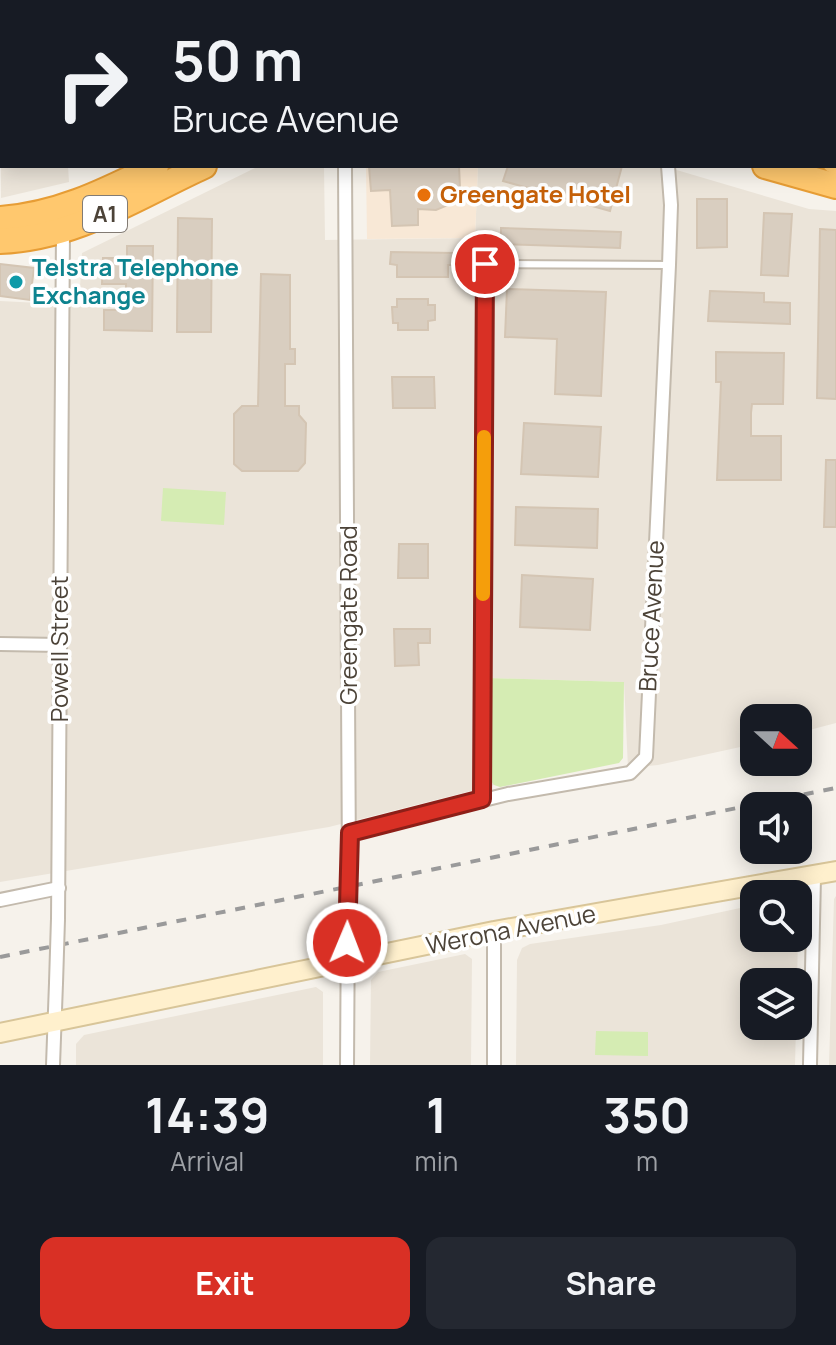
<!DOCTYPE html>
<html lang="en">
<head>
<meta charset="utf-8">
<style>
  body { margin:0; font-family:Manrope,sans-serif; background:#242831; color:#f1f3f6; height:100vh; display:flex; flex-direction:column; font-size:30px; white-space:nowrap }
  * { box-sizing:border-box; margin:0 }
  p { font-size:26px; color:#9ea1a6 }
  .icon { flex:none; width:44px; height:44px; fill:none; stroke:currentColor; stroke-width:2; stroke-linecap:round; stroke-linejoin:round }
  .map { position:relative; height:1065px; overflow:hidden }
  .sheet { display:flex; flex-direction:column; background:#171b24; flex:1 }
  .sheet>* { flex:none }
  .banner { position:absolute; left:0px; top:0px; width:836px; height:168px; box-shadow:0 4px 20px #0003; background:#171b24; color:#f1f3f6; overflow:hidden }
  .needle { width:52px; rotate:111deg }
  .controls { position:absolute; left:740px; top:704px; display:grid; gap:16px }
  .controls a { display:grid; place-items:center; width:72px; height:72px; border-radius:16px; background:#171b24; box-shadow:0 4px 20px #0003; font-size:40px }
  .pin { position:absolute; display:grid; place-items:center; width:68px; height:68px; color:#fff; margin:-34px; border:4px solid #fff; border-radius:50%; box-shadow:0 2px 8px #0007 }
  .me { position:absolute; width:88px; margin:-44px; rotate:1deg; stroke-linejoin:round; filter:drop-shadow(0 0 6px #0008) }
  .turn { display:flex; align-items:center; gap:28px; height:168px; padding:0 40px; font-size:36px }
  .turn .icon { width:104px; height:104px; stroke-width:2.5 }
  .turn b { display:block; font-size:56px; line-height:68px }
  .eta { display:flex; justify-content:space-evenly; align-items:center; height:136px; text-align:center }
  .eta b { font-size:48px; font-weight:700; line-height:56px }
  .primary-button { display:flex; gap:16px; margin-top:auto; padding:16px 40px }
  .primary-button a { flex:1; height:92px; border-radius:16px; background:#d93025; color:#fff; font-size:32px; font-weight:700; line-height:92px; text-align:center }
  .primary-button a+a { background:#242831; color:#f1f3f6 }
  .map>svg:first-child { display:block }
</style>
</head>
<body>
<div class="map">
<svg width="836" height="1065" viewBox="0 0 836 1065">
  <rect width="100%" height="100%" fill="#f6f2eb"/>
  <g fill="#ebe4d9">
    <polygon points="0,0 341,0 2,2 2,166 68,166 69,182 1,198"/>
    <polygon points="440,0 836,0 836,142 834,2"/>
    <polygon points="259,166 324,166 325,240 475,238 478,166 663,166 809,209 836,211 836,723 798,733 798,718 754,718 754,744 658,765 628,768 624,682 488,678 494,785 329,827 0,882 0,301 79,305 82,253"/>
    <polygon points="836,896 836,1065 829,1065 834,899"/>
    <polygon points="754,905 754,938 798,938 797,982 754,982 754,1026 796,1026 795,1065 516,1065 517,960 522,948 530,944 661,925"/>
    <polygon points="465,954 472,959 471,1065 370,1065 371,980 378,972"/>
    <polygon points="316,987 323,992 323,1065 76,1065 76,1044 84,1035"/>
  </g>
  <polygon fill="#f8e8d6" points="366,166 478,166 475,238 367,239"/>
  <g fill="#d5ecb3">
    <polygon points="163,488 226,492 224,525 161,521"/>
    <polygon points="488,678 624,682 623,758 619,763 500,787 494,785 489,778 491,702 487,692"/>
    <polygon points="596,1031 648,1032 648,1056 595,1055"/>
  </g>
  <g fill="#d9cec0" stroke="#d4c5b3" stroke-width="2">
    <polygon points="369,166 459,166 460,188 456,197 448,205 436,210 418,209 418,225 392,226 390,190 371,191"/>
    <polygon points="508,166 622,166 610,211 503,181"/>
    <polygon points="697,199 727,199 727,247 697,248"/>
    <polygon points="764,213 792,214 788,276 761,275"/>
    <polygon points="178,218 212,219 211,332 177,332"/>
    <polygon points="501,228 621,232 620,248 501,244"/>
    <polygon points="820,229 836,230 836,399 817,398"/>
    <polygon points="127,246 153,246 152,331 104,330 104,310 126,310 126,284 102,284 103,258 127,258"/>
    <polygon points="391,252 455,253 455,265 448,265 448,277 397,277 397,265 390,264"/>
    <polygon points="0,264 34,268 30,300 0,296"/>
    <polygon points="261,274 290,275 290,349 295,349 295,364 285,364 285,406 299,406 299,415 306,423 305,463 298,471 242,471 234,464 234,414 242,406 258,406"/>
    <polygon points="507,289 606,292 601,396 555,394 557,339 505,337"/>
    <polygon points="710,291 764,293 764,302 790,303 790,324 708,321"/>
    <polygon points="397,299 428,299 428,305 435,305 435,320 428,321 428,330 398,330 398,323 393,323 392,307 397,307"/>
    <polygon points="716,352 784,353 783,404 752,404 751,413 751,436 781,436 781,480 717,480 721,382 716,382"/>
    <polygon points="392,377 434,377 435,408 393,408"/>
    <polygon points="524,423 601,427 598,477 521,474"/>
    <polygon points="826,460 836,460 836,527 824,527"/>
    <polygon points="516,507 598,509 597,548 515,545"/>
    <polygon points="399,544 428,544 428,578 398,578"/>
    <polygon points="522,575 593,579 590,630 520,627"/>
    <polygon points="394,629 430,629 430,643 418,643 419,665 395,666"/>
  </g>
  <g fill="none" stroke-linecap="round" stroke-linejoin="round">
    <g stroke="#c3baad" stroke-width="10">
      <polyline id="lane" points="482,799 485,264 669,265"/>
    </g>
    <g stroke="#c3baad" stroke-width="16">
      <g id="street">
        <polyline points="592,2 592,0"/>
        <polyline points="345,166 349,867"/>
        <polyline points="0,644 60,645"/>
        <polyline points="350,833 508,794 630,773 646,757 669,265 671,205 668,166"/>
        <polyline points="0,900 59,888"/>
        <polyline points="58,919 63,232"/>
        <polyline points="53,1065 56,983"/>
        <polyline points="347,1065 348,914"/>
        <polyline points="494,1065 494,931"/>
        <polyline points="810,1065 814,876"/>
      </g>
    </g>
    <g stroke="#d8c599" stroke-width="22">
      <polyline id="secondary" points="0,1033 494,931 836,871"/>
    </g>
    <g stroke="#e79d35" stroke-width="28">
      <g id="highway">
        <polyline points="834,161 836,162"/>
        <polyline points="765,166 836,186"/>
        <path d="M0,219C58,215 105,191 156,166"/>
        <path d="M0,241C77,238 136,197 204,166"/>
      </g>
    </g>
    <use href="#lane" stroke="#fff" stroke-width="6"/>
    <use href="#street" stroke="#fff" stroke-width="12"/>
    <use href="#secondary" stroke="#fff0cd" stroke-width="18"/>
    <use href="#highway" stroke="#ffc86e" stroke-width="24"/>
    <polyline stroke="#9a9a9a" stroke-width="4" stroke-dasharray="10 10" stroke-linecap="butt" points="0,957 836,788"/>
    <g stroke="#c3baad" stroke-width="16" stroke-linecap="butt">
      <g id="street-bridge">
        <polyline points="348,914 349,867"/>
        <polyline points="56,983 58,919"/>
      </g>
    </g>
    <use href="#street-bridge" stroke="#fff" stroke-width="12"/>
  </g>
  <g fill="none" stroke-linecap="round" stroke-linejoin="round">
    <g stroke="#8d1f18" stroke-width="20">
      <polyline id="route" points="347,943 350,833 482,799 485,264"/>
    </g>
    <use href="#route" stroke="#d93025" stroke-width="14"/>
    <polyline stroke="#f59e0b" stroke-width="14" points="483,594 484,437"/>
  </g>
  <circle fill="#e8710a" stroke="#fff" stroke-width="3" cx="424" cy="195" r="8"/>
  <circle fill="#0f9aa8" stroke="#fff" stroke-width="3" cx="16" cy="282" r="8"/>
  <g text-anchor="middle" stroke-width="7" stroke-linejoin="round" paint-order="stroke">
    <rect fill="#fff" stroke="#827b74" stroke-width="2" x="83" y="196" width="44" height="36" rx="6"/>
    <g font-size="22" font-weight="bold" fill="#4c4338">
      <text x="105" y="222">A1</text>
    </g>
    <g font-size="24" font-weight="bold" fill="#c56008" stroke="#fff" text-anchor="start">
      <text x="440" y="203">Greengate Hotel</text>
    </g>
    <g font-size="24" font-weight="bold" fill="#0d838f" stroke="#fff" text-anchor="start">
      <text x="32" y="276">Telstra Telephone<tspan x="32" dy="28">Exchange</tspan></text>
    </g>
    <g font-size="24" fill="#4c4338" stroke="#fff">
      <text transform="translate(349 615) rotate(-90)" y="8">Greengate Road</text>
      <text transform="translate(652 616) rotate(-87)" y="8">Bruce Avenue</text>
      <text transform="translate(60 649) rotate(-90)" y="8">Powell Street</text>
      <text transform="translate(511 930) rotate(-11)" y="8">Werona Avenue</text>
    </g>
  </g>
</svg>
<div class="controls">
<a><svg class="needle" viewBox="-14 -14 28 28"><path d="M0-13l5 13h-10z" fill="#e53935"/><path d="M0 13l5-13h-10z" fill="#9ea1a6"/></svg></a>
<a><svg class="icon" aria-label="sound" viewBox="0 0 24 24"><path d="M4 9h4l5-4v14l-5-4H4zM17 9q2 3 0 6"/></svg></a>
<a><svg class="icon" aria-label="search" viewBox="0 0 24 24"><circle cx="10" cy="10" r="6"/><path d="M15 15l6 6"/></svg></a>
<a><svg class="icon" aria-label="layers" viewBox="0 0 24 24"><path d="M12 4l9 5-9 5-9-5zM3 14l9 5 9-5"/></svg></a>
</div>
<div class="pin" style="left:485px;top:264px;background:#d93025"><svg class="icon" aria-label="arrive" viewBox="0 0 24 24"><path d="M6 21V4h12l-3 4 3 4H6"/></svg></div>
<svg class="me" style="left:347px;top:943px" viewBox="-20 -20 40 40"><circle r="17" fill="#d93025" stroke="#fff" stroke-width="3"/><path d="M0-11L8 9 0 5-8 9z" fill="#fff"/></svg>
<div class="banner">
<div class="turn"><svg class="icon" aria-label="right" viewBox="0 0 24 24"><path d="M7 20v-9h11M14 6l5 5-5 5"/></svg><div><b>50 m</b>Bruce Avenue</div></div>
</div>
</div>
<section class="sheet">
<div class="eta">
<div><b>14:39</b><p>Arrival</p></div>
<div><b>1</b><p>min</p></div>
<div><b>350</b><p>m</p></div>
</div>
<div class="primary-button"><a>Exit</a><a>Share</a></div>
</section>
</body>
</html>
